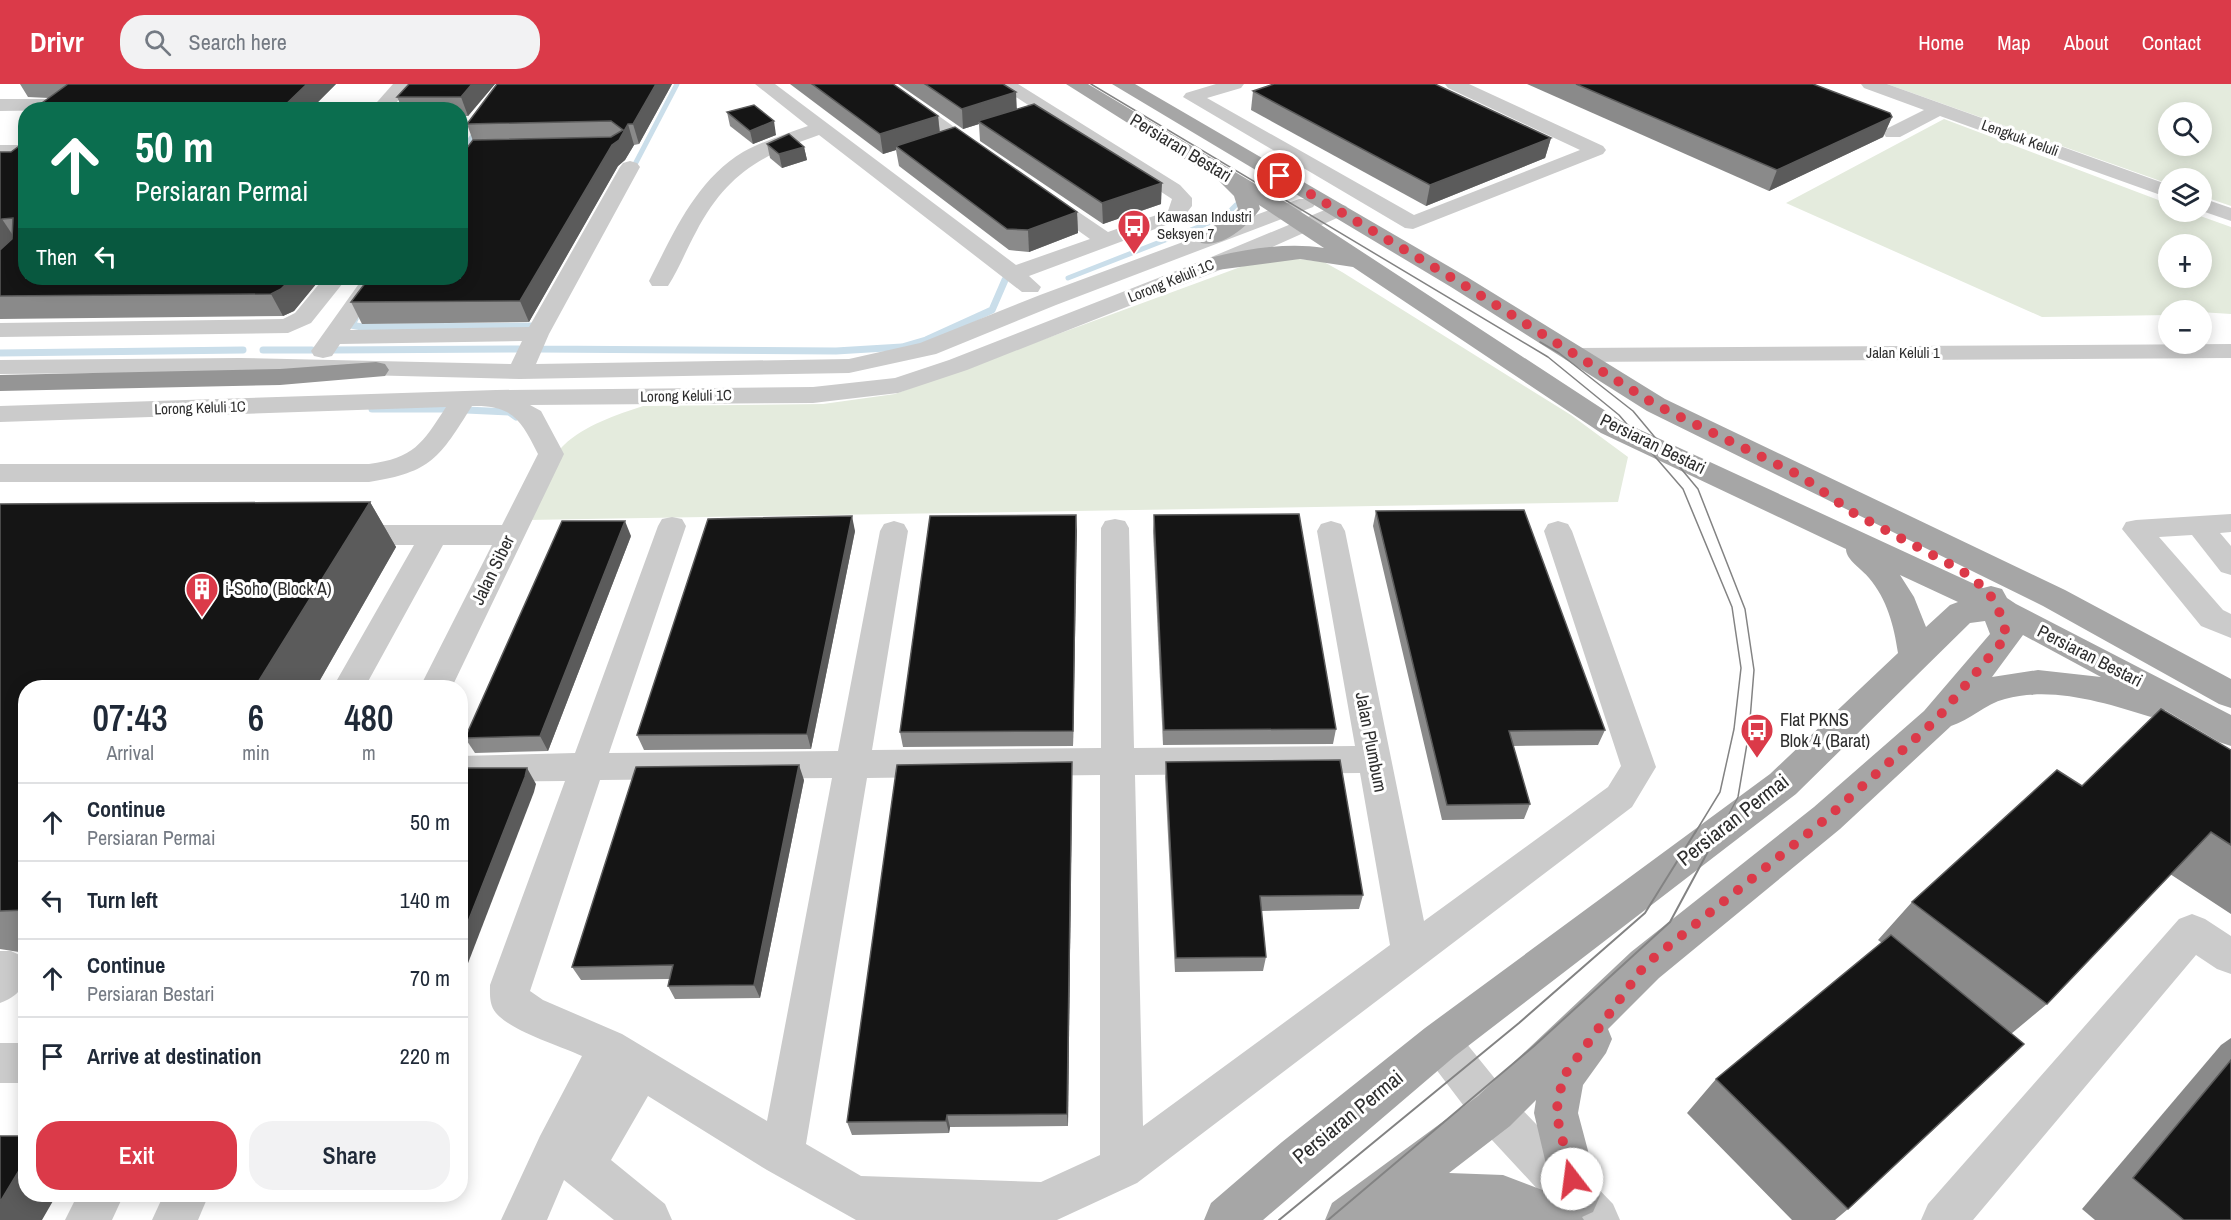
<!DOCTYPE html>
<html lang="en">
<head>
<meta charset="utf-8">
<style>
  body { margin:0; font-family:"Archivo Narrow",sans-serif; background:#f2f2f3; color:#1f2937; height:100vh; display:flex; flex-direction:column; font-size:22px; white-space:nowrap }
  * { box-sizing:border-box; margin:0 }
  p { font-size:20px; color:#747a83 }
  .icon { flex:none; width:33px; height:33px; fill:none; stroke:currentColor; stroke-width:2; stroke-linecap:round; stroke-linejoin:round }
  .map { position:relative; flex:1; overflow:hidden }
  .details { position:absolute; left:18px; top:596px; width:450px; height:522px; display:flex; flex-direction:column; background:#fff; border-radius:24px; box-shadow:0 3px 15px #0003 }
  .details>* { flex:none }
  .guide { position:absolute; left:18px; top:18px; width:450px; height:183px; border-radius:24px; box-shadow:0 3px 15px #0003; background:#0b6e4f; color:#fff; overflow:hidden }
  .controls { position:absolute; left:2158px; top:18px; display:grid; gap:12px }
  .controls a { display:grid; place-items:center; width:54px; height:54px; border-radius:50%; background:#fff; box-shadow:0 3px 15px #0003; font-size:30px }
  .pin { position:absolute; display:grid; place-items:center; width:51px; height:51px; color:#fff; margin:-26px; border:3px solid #fff; border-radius:50%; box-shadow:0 2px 6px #0007 }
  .me { position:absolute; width:66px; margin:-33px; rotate:345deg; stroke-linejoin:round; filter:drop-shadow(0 0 4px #0008) }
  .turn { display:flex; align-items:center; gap:21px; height:126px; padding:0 18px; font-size:27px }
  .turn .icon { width:78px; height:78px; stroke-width:2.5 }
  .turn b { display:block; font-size:42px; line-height:51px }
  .then { display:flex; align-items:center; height:57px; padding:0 18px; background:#0003; gap:12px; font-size:22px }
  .eta { display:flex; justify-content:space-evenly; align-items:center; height:102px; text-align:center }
  .eta b { font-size:36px; font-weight:600; line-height:42px }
  .button { display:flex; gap:12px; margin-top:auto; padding:12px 18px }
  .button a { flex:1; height:69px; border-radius:24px; background:#db3a49; color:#fff; font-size:24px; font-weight:600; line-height:69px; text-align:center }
  .button a+a { background:#f2f2f3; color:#1f2937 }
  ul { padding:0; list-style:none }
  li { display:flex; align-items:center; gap:18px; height:78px; padding:0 18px; border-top:2px solid #e0e1e3 }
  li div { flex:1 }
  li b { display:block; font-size:22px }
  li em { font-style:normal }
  header { display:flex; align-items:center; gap:36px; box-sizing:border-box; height:84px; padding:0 30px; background:#db3a49; color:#fff }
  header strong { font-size:28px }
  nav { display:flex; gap:33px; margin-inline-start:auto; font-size:21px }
  .search { width:420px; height:54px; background:#f2f2f3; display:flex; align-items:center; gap:15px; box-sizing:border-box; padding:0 21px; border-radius:24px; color:#747a83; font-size:22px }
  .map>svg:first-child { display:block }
</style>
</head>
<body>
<header>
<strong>Drivr</strong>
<div class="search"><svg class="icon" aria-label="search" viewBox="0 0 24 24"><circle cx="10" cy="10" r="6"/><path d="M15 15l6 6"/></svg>Search here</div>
<nav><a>Home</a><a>Map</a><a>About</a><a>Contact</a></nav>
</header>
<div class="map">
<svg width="2231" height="1136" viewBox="0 0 2231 1136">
  <rect width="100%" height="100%" fill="#fff"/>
  <g fill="#e4ebdd" fill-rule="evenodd">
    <path d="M1887,0H2231V122L2202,112V94H2169V100ZM2169,28H2202V62H2169Z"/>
    <path d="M1944,35L2169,120V128H2189L2231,143V230L2169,226V231L2042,233L1786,119ZM2202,160V194H2169V160Z"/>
    <path d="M1299,175L1324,178L1342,188L1571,331L1628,373L1618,418L527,436C534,420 553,370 564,361C585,341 616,331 643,322L823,320L895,310L1254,178Z"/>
  </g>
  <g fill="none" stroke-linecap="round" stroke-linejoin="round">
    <g stroke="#cadeea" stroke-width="5">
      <polyline points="470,65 463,65 478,45"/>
      <polyline points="632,86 677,0"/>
      <polyline points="1068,194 1224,133 1236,121"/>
    </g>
    <g stroke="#cadeea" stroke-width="7">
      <polyline points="355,235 351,241 362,243 541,242"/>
      <polyline points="540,260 538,265 836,267 902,263 926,256 992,226 1005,196"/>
      <polyline points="263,266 312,266"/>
      <polyline points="331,266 519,265"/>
      <polyline points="0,269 243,266"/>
      <polyline points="372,325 443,325"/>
      <polyline points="466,326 509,328 516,333"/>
    </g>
    <g fill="#cbcbcb" fill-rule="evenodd">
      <polygon points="393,0 412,0 390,26 370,26"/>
      <path d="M755,0H775L1016,181L1090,155L1035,116L1032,112L1035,108H1049L1108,148L1168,127L1172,115L996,0H1018L1180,101L1192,114V122L1182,135L1029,192L1041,203L1038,208H1022L819,51C759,72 726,91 696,148C686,166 679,185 668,202H652L649,197C673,150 696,96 743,68C763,57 786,50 808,42Z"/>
      <polygon points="873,0 894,0 992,70 989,74 975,74"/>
      <polygon points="1216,0 1244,0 1241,4 1207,14 1414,131 1580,66 1448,4 1445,0 1469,0 1603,62 1606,66 1603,70 1413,145 1405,144 1183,13 1186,9"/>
      <polygon points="1861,0 1887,0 2169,101 2169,114 1940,32 1900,53 1886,53 1883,49 1886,45 1924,26 1864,4"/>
      <polygon points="0,15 64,15 73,21 71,26 0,27"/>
      <rect x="0" y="61" width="26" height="12"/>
      <polygon points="508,62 515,64 518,68 515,72 460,75 460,63"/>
      <polygon points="630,77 637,79 640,83 549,250 536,280 849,275 920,259 1040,211 1299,115 1313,115 1316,119 1313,123 1056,221 936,270 849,289 520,295 240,288 0,290 0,276 240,274 511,280 522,257 340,260 332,272 323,274 314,272 311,267 363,194 385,194 350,246 529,243 620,83 623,79"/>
      <polygon points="2202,114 2231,124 2231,137 2202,127"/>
      <path d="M1339,120L1346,122L1349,126L1346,130L1225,184L967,286L898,309L813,319L530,321L541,327L564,370L452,603H420L492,461H443L365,603H333L414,461H346L336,458L332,451L336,444L346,441H502L538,370C521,336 513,321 472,322C439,374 432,388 369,398H0V380H369C414,374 422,360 446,323L0,338V322L496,306L813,303L895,294L949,276L1209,174Z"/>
      <polygon points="324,194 347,194 311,239 288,249 0,253 0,239 283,235 295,229"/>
      <polygon points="2231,260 2231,274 1575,278 1566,276 1563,271 1566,266 1575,264"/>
      <polygon points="2231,430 2231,448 2220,449 2231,462 2231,491 2221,488 2192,451 2159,453 2223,526 2231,530 2231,554 2201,542 2122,445 2126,438 2136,436"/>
      <path d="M672,433L682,435L686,442L609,669L838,667L880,447L884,440L894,437L904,440L908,447L872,666L1101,664V444L1105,437L1115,435L1125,437L1129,444L1134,664L1355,662L1317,447L1321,440L1331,437L1341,440L1345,447L1424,837L1608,703L1621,682L1544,447L1548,440L1558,437L1568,440L1572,447L1656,683L1632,723L1137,1099L1057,1136H856L767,1086L648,1012L611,1076L665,1120L672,1136H614L564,1096L547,1136H501L540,1052L582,972C560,962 511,947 496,929C489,921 490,910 490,901L565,697L465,698L460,696V672L575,669L658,442L662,435ZM1360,689L1390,861L1143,1042L1135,691ZM1100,691V1071L1041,1098L861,1092L806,1060L867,694ZM832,694L767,1037L622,950L543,916L530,907L600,696Z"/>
      <polygon points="2192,830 2205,835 2231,852 2231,890 2217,885 2196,871 1973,1136 1921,1136 1928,1120 2179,835"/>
      <path d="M0,867H11L26,874C26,898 24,910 0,919Z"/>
      <polygon points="1440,939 1454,944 1509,1012 1613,1120 1620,1136 1566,1136 1479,1042 1426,972 1420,958 1426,944"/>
      <rect x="0" y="959" width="26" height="40"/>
      <polygon points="78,1110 124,1110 112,1136 65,1136"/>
      <polygon points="164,1110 209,1110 198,1136 152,1136"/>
    </g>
    <g fill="#a6a6a6" fill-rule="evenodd">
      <path d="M1066,0H1088L1292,122L1621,337L1983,504L1991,502L2002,505L2007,514L2016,520L2231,631V662L2219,658L2165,626L2151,633C2105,619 2053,602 2005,615C1985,620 1970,636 1951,642L1840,745L1659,894L1608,945L1612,955L1606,969L1583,1001L1578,1029L1600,1112L1593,1128L1582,1133L1584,1136H1325L1332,1119L1478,1012L1631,868L1814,723L1924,627L1990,550L1985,537L1970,539L1796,710L1455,972L1263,1136H1204L1211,1119L1282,1058L1425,944L1770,690L1898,569C1894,542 1887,515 1869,494C1862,485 1846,476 1846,465L1601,349L1353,183L1300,175L1217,186L1209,184L1205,179L1209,174C1246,165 1287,158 1324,164L1259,121L1260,125C1248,142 1223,164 1201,159L1198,154L1201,149L1233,131L1238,125L1234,112L1218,96ZM1900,491L1958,518L1950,521L1926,543L1914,513ZM2023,551L2101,593L2038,586L1992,593ZM1536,1016L1534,1029L1553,1110L1503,1091L1449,1089L1510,1042Z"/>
      <polygon points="1112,0 1135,0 1467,193 1665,315 2065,506 2231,595 2231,624 2219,620 2043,522 1647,327 1451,203"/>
    </g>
    <polygon fill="#959595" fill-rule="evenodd" points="376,278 385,280 389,286 385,292 280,301 0,307 0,291 280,285"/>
    <g stroke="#838383" stroke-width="1.5">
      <polyline points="1091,0 1548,273 1619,331 1683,405 1732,523 1741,584 1734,645 1720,708 1695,749"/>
      <polyline points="1540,258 1559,269 1633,327 1698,405 1745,525 1754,586 1749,648 1738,713 1719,749"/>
    </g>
    <g stroke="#838383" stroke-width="2">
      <polyline points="1279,1136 1519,939 1645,829 1696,747"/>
      <polyline points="1328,1136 1534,962 1670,838 1719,747"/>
    </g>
  </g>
  <g fill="#8a8a8a">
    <polygon points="20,0 336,0 310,26 36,26 35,24 49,14 28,13"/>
    <polygon points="409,0 495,0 468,32 460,32 460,26 403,26 397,13"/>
    <polygon points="672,0 639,60 634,61 625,76 618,82 529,238 362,240 351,218 473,57 467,40"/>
    <polygon points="790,0 893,0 938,32 940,48 1077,128 1078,149 1029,168 1009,166 899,82 896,66 883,70"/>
    <polygon points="898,0 1003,0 1017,25 1161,120 1103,140 980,57 979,40 963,45"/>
    <polygon points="1273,0 1435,0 1551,54 1545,74 1426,122 1251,26 1253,7"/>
    <polygon points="1527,0 1813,0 1892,33 1883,53 1769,107"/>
    <polygon points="727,28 776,51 753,60 730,42"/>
    <polygon points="767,60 804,63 807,76 782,84 770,74"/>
    <polygon points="0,68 26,194 321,194 294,227 283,232 0,235"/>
    <polygon points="370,418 396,463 316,603 26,603 26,868 19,868 0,865 0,420"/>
    <polygon points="1376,427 1605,646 1598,661 1513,662 1530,720 1524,735 1442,736 1373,442"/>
    <polygon points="1076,431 1073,662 903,663 900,648"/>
    <polygon points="1154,431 1336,645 1333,660 1163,661 1153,447"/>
    <polygon points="855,447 811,665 644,666 637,651"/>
    <polygon points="631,452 548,667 475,669 465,654"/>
    <polygon points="2231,666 2231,830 2170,790 2047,920 2011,950 1848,1125 1835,1136 1792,1136 1687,1029 1716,995 1882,859 1878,856 1912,818 2082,702"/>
    <polygon points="1072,678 1072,694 1068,1042 950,1043 949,1049 852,1051 847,1038"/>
    <polygon points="1166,678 1363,811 1359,825 1261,827 1266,873 1263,887 1175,888 1165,693"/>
    <polygon points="804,696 760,914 675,915 668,902 669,895 581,896 572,883"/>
    <polygon points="2231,954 2231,1136 2095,1136 2082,1125 2221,961"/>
  </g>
  <g fill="#5b5b5b">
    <polygon points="307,0 336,0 310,26 280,26"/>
    <polygon points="472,0 495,0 468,32 461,13"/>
    <polygon points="656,0 672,0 639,60 633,40"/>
    <polygon points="1016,8 1017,28 978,37 979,40 963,45 962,25"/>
    <polygon points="938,32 940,52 896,62 896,66 883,70 880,50"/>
    <polygon points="1892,33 1883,53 1769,107 1777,86"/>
    <polygon points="774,37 776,51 753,60 750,47"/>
    <polygon points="628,40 634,61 625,76 618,82 529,238 520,217 612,61"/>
    <polygon points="1551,54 1545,74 1426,122 1430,101"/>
    <polygon points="804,63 807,76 782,84 779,70"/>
    <polygon points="1162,99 1161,120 1103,140 1102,119"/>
    <polygon points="1077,128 1078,149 1029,168 1028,146"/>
    <polygon points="2,135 16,156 0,171 0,136"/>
    <polygon points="292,194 321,194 294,227 283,232 271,210"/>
    <polygon points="370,418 396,463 316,603 255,603"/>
    <polygon points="1076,431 1077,447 1073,662 1073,647"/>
    <polygon points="852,432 855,447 811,665 807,650"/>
    <polygon points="625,437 631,452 548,667 540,652"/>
    <polygon points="1072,678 1072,694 1068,1042 1067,1030"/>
    <polygon points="799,681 804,696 760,914 754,901"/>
    <polygon points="527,684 536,700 534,708 460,900 460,858"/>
    <polygon points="947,1031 950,1043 949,1049 946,1037"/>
    <polygon points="26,1075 26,1110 57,1110 42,1136 0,1136 0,1118"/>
  </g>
  <g fill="#151515" stroke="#5b5b5b" stroke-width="1.5">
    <polygon points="68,0 307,0 280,26 68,26 70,24 35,24"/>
    <polygon points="409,0 472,0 461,13 397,13"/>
    <polygon points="497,0 656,0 633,40 628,40 619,56 612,61 520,217 351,218 369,194 460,194 460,73 473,56 611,53 623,46 611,37 467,40"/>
    <polygon points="812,0 893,0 938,32 880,50"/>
    <polygon points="925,0 1003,0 1016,8 962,25"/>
    <polygon points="1274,0 1435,0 1551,54 1430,101 1253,7"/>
    <polygon points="1576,0 1813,0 1890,29 1892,33 1777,86"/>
    <polygon points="1034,20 1162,99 1102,119 978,37"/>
    <polygon points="754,21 774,37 750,47 727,28"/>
    <polygon points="955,43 1077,128 1028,146 1007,145 896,62"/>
    <polygon points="789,50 804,63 779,70 767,60"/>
    <polygon points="26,57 26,194 292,194 281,205 271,210 0,212 0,166 12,155 13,134 2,135 0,136 0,68 11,68"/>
    <polygon points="370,418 255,603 26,603 26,826 0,827 0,420"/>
    <polygon points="1524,426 1605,646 1509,647 1530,720 1447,721 1376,427"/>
    <polygon points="1299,430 1336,645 1164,646 1154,431"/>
    <polygon points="1076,431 1073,647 900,648 930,432"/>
    <polygon points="852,432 807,650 637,651 708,435"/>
    <polygon points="562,437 625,437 540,652 465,654"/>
    <polygon points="2161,625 2231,666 2231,761 2211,748 2047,920 1912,818 2057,686 2082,702"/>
    <polygon points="1340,676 1363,811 1260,812 1266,873 1176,874 1166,678"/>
    <polygon points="1072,678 1067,1030 947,1031 946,1037 847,1038 897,681"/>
    <polygon points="799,681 754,901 668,902 673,881 572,883 636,683"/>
    <polygon points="460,684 527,684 525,693 460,858"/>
    <polygon points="1891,851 2024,960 1848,1125 1716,995"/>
    <polygon points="2231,976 2231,1136 2184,1136 2133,1094"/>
    <polygon points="0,1052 26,1052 26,1075 0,1118"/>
  </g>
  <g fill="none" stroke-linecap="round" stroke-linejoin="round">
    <polyline stroke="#db3a49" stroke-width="10" stroke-dasharray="0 18" points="1280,92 1459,198 1656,321 1801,392 1855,430 1961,486 1987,506 1998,524 2007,552 1936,636 1827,734 1645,881 1563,993 1556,1029 1572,1095"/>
  </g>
  <defs>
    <g id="bus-pin" transform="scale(1.725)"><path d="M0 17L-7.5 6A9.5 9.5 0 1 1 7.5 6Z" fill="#db3a49" stroke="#fff"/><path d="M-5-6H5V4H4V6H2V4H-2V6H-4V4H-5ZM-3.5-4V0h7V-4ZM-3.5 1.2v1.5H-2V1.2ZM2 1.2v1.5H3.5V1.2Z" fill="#fff"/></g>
    <g id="building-pin" transform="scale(1.725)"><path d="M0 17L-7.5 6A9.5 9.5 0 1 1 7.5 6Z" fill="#db3a49" stroke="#fff"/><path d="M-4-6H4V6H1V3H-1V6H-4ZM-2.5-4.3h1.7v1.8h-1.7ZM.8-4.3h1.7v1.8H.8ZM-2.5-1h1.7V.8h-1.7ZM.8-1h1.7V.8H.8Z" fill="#fff"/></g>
  </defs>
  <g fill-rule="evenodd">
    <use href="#bus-pin" x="1134" y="142"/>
    <use href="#building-pin" x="202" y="505"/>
    <use href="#bus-pin" x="1757" y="646"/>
  </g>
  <g text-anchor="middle" stroke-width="6" stroke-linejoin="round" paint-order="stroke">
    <g font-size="15" fill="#2e2e2e" stroke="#fff">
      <text transform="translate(2020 54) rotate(20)" y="5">Lengkuk Keluli</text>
      <text transform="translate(1171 197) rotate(-22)" y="5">Lorong Keluli 1C</text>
      <text x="1903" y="274">Jalan Keluli 1</text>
      <text transform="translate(686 312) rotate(-1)" y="5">Lorong Keluli 1C</text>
      <text transform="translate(200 324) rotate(-2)" y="5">Lorong Keluli 1C</text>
    </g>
    <g font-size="15" fill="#2e2e2e" stroke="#fff" text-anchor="start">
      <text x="1157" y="138">Kawasan Industri<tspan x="1157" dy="17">Seksyen 7</tspan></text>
    </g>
    <g font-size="18" fill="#2e2e2e" stroke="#fff">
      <text transform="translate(1181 64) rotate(31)" y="6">Persiaran Bestari</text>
      <text transform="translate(1653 360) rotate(26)" y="6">Persiaran Bestari</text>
      <text transform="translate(493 486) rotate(-64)" y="6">Jalan Siber</text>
      <text transform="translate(2090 572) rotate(27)" y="6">Persiaran Bestari</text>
      <text transform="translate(1371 658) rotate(79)" y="6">Jalan Plumbum</text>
    </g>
    <g font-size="18" fill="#2e2e2e" stroke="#fff" text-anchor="start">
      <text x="225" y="511">i-Soho (Block A)</text>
      <text x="1780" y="642">Flat PKNS<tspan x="1780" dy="21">Blok 4 (Barat)</tspan></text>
    </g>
    <g font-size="21" fill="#2e2e2e" stroke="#fff">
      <text transform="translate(1733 736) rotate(-38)" y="7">Persiaran Permai</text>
      <text transform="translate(1348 1033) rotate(-39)" y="7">Persiaran Permai</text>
    </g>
  </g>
</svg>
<div class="controls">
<a><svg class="icon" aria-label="search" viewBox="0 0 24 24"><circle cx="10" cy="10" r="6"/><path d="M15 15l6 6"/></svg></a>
<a><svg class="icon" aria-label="layers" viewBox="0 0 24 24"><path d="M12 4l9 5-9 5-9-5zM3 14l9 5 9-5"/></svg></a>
<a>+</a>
<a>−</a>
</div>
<div class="pin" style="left:1280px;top:92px;background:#d93025"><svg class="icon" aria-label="arrive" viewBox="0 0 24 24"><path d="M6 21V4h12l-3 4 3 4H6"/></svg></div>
<svg class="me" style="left:1572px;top:1095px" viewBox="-20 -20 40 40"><circle r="19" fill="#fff"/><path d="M0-13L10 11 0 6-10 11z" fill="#db3a49"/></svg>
<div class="guide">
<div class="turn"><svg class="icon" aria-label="ahead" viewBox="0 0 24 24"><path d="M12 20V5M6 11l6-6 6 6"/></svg><div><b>50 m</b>Persiaran Permai</div></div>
<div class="then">Then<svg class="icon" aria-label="left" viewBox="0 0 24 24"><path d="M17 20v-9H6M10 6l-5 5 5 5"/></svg></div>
</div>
<section class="details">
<div class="eta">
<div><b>07:43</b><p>Arrival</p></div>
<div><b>6</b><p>min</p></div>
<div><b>480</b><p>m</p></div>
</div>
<ul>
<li><svg class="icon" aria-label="ahead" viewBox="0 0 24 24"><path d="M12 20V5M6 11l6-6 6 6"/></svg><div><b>Continue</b><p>Persiaran Permai</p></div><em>50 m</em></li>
<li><svg class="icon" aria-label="left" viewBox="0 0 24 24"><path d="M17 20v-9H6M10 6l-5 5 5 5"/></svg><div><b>Turn left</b></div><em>140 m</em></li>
<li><svg class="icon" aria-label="ahead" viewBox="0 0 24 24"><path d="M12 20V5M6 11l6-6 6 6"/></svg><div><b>Continue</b><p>Persiaran Bestari</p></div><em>70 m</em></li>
<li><svg class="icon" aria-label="arrive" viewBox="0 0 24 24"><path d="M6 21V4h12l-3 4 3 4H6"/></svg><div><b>Arrive at destination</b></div><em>220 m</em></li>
</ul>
<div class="button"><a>Exit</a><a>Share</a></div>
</section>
</div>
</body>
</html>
